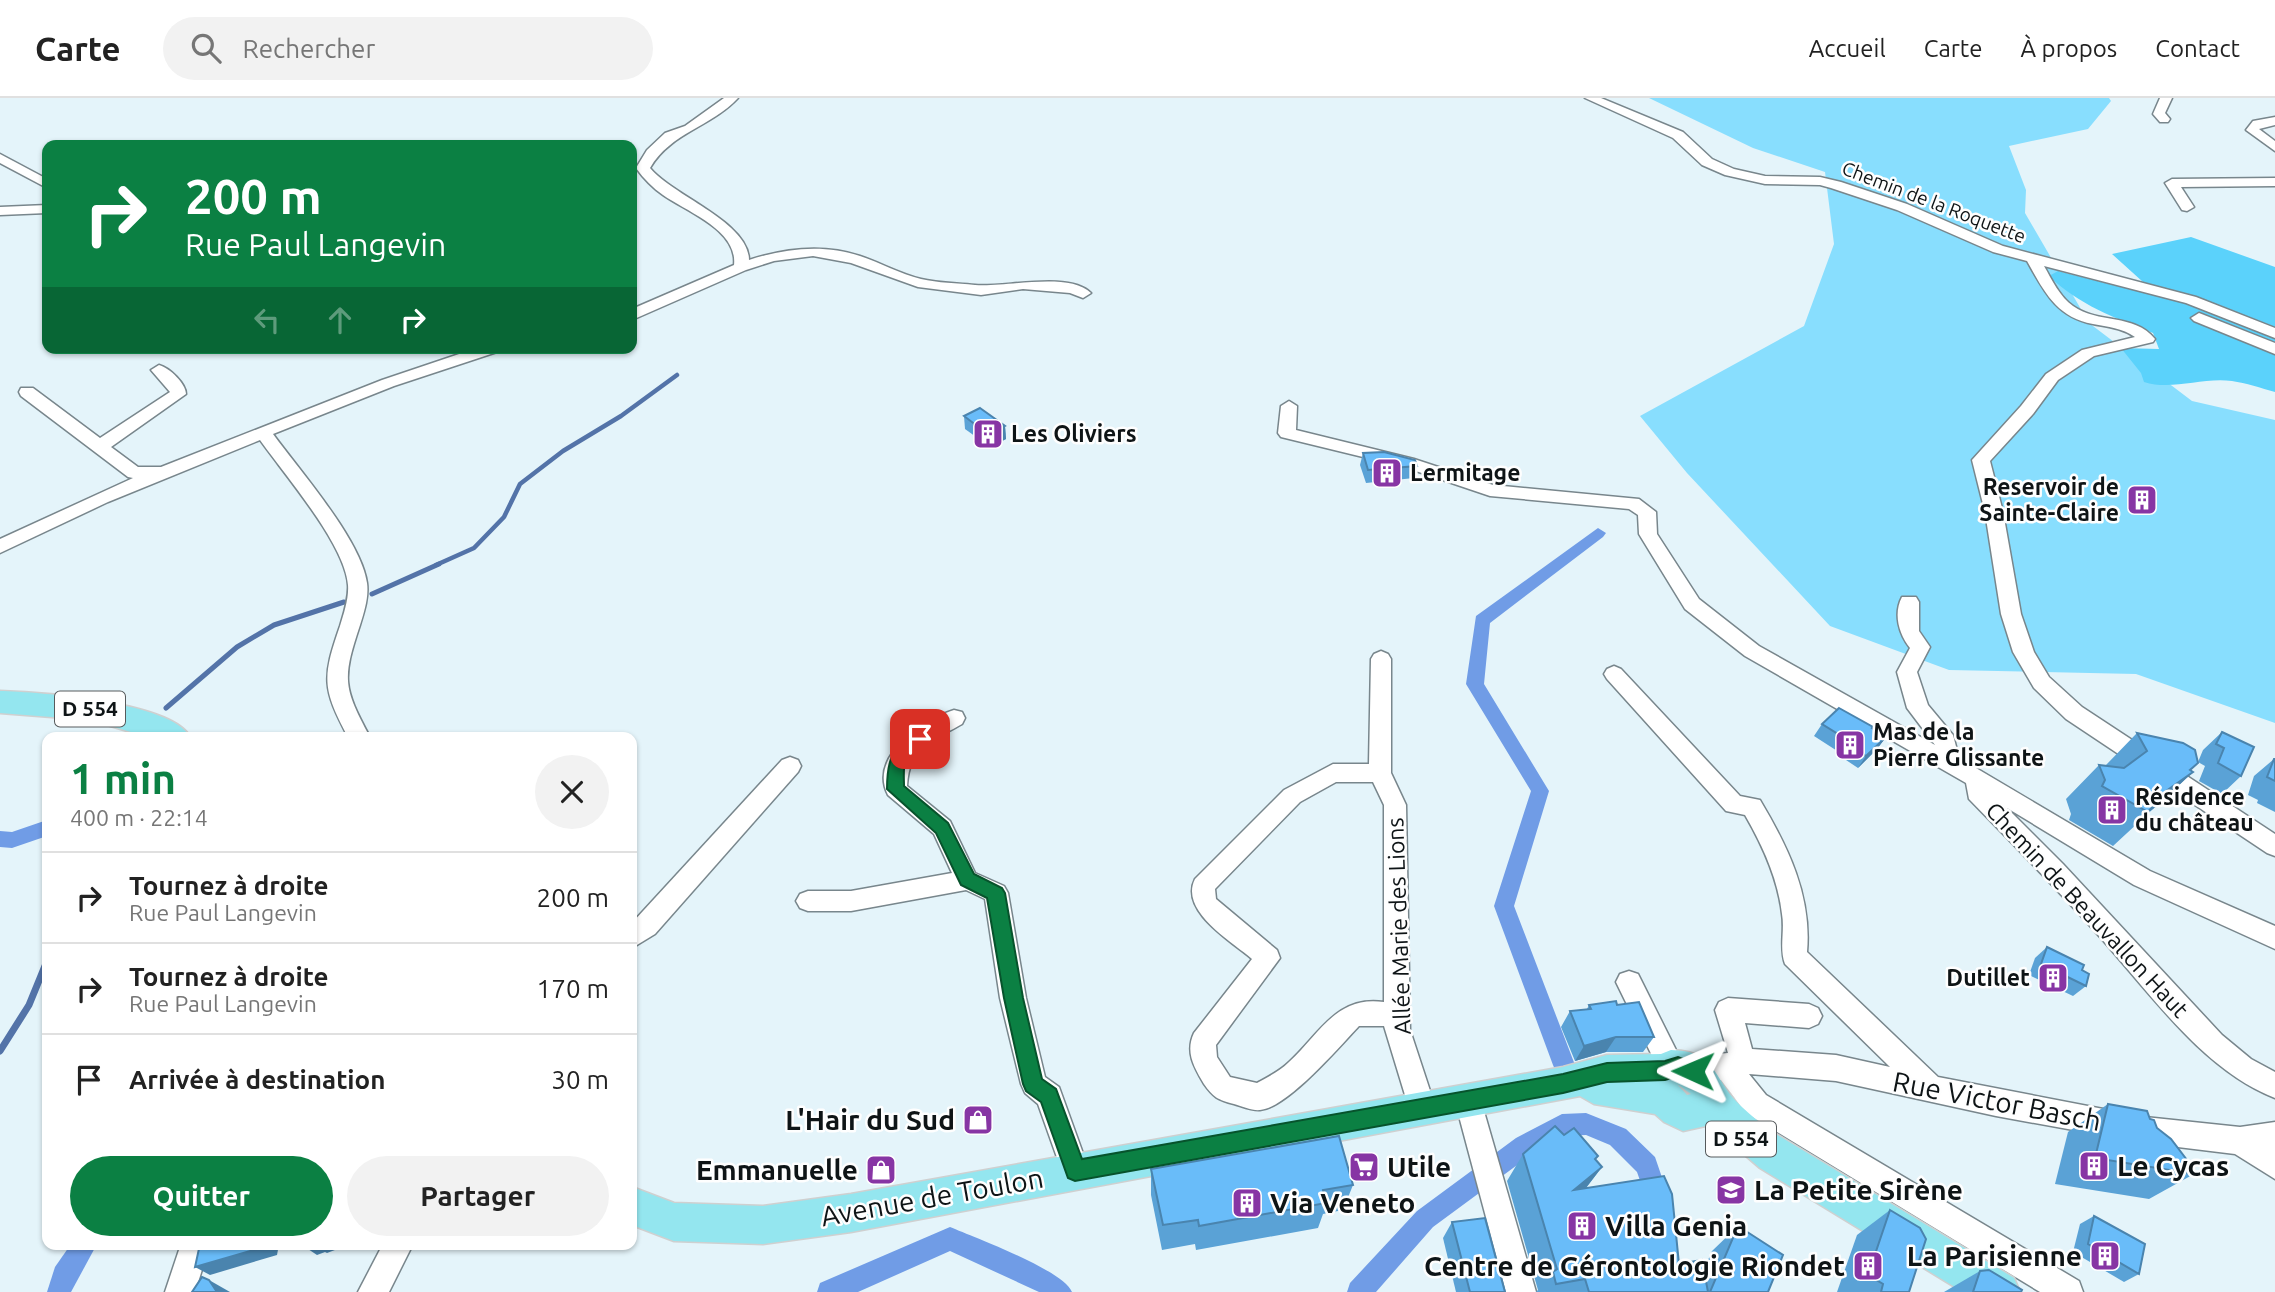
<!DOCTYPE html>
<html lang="fr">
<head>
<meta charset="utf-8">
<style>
  body { margin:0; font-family:Ubuntu,sans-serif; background:#f2f2f2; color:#222; height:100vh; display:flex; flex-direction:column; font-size:26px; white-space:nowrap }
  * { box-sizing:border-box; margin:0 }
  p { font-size:23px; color:#767676 }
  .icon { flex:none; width:38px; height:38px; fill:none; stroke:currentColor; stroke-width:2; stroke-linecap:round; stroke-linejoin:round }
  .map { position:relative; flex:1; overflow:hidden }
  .side { position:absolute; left:42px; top:634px; width:595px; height:518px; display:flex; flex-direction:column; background:#fff; border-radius:14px; box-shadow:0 2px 5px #0004 }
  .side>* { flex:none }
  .top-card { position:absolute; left:42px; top:42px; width:595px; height:214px; border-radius:14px; box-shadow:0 2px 5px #0004; background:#0b8043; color:#fff; overflow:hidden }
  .pin { position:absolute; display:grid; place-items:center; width:60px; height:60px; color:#fff; margin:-30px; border-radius:14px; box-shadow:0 4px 10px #0006 }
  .me { position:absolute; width:77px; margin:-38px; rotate:271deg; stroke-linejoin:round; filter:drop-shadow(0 0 5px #0008) }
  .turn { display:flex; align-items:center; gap:24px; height:147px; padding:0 28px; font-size:32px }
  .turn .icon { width:91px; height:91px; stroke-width:2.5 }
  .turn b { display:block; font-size:49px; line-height:60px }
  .lanes { display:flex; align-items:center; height:66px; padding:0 28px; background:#0003; justify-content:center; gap:35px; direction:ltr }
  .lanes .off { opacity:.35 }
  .round { display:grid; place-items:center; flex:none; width:74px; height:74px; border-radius:37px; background:#f2f2f2 }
  .summary { display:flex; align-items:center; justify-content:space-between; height:119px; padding:0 28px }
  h1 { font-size:42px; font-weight:700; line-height:52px; color:#0b8043 }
  .primary-button { display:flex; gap:14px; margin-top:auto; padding:14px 28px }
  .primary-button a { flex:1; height:80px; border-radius:42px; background:#0b8043; color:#fff; font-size:28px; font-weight:700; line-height:80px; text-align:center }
  .primary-button a+a { background:#f2f2f2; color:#222 }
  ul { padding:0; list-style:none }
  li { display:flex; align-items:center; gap:21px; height:91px; padding:0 28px; border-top:2px solid #e0e0e0 }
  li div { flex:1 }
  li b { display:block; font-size:26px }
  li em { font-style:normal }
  header { display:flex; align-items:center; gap:42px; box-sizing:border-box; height:98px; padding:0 35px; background:#fff; border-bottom:2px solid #e0e0e0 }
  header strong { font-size:33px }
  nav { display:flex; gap:38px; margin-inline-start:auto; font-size:24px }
  .search { width:490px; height:63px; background:#f2f2f2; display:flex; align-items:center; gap:18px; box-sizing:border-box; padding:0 24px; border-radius:38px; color:#767676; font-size:26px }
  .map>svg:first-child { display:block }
</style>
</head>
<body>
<header>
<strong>Carte</strong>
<div class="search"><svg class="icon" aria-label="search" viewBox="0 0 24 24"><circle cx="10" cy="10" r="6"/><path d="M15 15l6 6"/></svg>Rechercher</div>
<nav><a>Accueil</a><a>Carte</a><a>À propos</a><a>Contact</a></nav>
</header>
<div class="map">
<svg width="2275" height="1194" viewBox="0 0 2275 1194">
  <rect width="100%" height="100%" fill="#e4f4fa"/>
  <polygon fill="#88defe" points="1649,0 2109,0 2111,3 2088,31 2009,48 2026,92 2025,115 2089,225 2192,303 2275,322 2275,625 2136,576 1949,572 1830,528 1687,375 1640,318 1804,228 1834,146 1825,74 1753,50"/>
  <path fill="#5bd2fb" d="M2191,139L2275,169V294C2261,290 2246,285 2232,283C2202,279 2172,293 2144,284L2141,275L2121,250L2159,251L2153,235C2115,220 2079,207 2049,178L2058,173L2133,192L2143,184L2112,156Z"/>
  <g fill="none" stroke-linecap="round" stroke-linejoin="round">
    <polyline stroke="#5373a8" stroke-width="4.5" points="436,467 474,450 504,419 520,386 563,353 621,318 677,277"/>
    <g stroke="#5373a8" stroke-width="5">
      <polyline points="372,496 439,466"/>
      <polyline points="166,610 237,549 274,527 344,504"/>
    </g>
    <polyline stroke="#5373a8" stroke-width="7" points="0,953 29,907 47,863"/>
    <g fill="#709ce6" fill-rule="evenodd">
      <polygon points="1598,430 1606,435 1603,439 1490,525 1484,586 1549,693 1514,808 1575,967 1572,974 1564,977 1556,974 1553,967 1494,808 1531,693 1466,586 1476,518"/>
      <polygon points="47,722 47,738 12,750 0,749 0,733 12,734"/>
      <polygon points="1586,1015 1626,1031 1655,1059 1669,1100 1665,1108 1657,1112 1649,1108 1637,1074 1610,1047 1586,1037 1564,1038 1532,1056 1433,1129 1376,1194 1347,1194 1350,1185 1417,1113 1516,1040 1562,1016"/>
      <path d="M950,1129C976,1140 1063,1172 1072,1194H1039L950,1153L858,1194H817L820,1185Z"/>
      <polygon points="71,1146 97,1146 71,1194 47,1194 55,1169"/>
    </g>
    <g stroke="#78868c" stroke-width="3">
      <g id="minor">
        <path d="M724,0H738C711,29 670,35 650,70C673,98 749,124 749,162C786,150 824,146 860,158C881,165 900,176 921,181C938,185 957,185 975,187C1003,190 1069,173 1091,195L1083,200L1070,195L1023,191L981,197L918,189L851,165L813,158L774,163L746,172L632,222V211L734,167C738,132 687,114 663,97C653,90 644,81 636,70L647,52L665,35L685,28Z"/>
        <path d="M1585,0H1601L1683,34L1712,61L1734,71L1765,78L1820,79L1841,84L1907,106L2003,148L2196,199L2275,230V240L2186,205L2044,168C2052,182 2060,199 2073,208C2098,226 2134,215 2155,241L2153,244L2094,258L2058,282L2033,316L1990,363L2003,414L2021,516L2034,554L2049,579L2082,609L2275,736V758L2267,755L2066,621L2034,590L2013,554L2001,516L1985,414L1972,362L2021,308L2046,276L2082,252L2135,239C2122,230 2108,229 2093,226C2056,219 2044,193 2027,163L1993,154L1897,112L1831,90L1820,87L1765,86L1725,77L1702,67L1673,40Z"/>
        <polygon points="2160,0 2172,0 2165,15 2170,21 2168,24 2160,24 2153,16"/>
        <polygon points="2275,19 2275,27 2259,31 2275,43 2275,53 2246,32 2253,23"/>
        <polygon points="0,56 47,81 47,90 0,65"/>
        <polygon points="2275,80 2275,88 2181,89 2194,109 2187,113 2182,112 2165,85 2172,81"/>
        <polygon points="47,107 47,115 0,117 0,109"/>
        <polygon points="2199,215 2275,245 2275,256 2194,223 2191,220"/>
        <path d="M477,250H502L500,253L394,288L273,336C300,373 361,442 367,485C369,499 364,514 360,527C342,581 343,589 370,639H348C322,590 322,580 340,528C344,515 349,500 348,487C345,446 284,376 260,342L108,404L0,455V441L133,380L128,379L21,298L19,294L21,290H33L100,340L170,294L151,272L159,267C170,270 186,286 186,296L111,349L138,369H161L382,282Z"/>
        <path d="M1289,303L1297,308L1296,332L1414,361L1493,387L1639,401L1656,414L1657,436L1699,501L1759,548L1935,647L1907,610L1897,574L1910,550C1899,536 1893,516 1902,499H1916L1919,504V533L1930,549L1917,574L1928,607L1953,637L1959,660L2150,773L2275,828V851L2134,787L2007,710L2063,766L2222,937L2251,961L2275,974V1000C2203,972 2150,895 2099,838C2057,791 2013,746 1969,701L1966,685L1745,558L1685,511L1639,436L1638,417L1629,411L1490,398L1404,369L1281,339L1278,335L1281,308Z"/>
        <path d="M1381,553L1388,556L1391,561V675L1406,707L1410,932L1436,1011L1432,1020L1422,1024L1412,1020L1384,928H1359C1340,948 1287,1010 1260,1012C1253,1013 1241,1008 1234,1006C1218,1002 1213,999 1204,986C1194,969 1185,954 1194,935L1252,861C1231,843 1179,813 1195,781L1284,692L1333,666H1369L1371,561L1374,556ZM1336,684H1373L1384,707V904C1336,897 1320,936 1289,964C1280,973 1268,979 1257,985L1230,979L1217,959L1216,947L1280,860L1277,852L1216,801L1215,791L1300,704Z"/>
        <path d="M1614,568L1621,571L1740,698L1760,702C1788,749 1812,798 1807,854L1938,979L2145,1019L2240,1029L2275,1024V1081L2235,1056L2145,1045L1996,1018L1836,983L1749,976L1766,997L2079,1183L2083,1194H2040L1746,1015L1721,982L1686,983L1677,979L1671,982L1662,978L1616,884L1620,876L1629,873L1638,876L1680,960L1728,955L1715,912L1719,904L1728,900L1809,906L1818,910L1822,918L1818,926L1809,930L1745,925L1752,951L1836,957L1890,969L1785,866C1779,851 1785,832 1782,816C1778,781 1763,748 1745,717L1726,713L1607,581L1604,576L1607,571Z"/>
        <path d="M954,612L962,614L965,620L962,626C931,644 909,648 907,688L950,723L975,775L1004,788L1008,795L1026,900L1045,979L1059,989L1089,1072L1085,1082L1075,1086L1065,1082L1038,1006L1025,995L1021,986L1000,900L985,801L966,792L851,813H808L800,810L796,803L800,796L808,793H851L952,775L934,736L888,697C868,658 923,622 954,612Z"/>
        <polygon points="790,659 798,662 801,668 798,674 655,836 632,850 632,825 782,662"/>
        <polygon points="1468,990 1478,994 1481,1003 1536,1194 1506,1194 1455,1003 1458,994"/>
        <polygon points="181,1146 210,1146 195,1194 165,1194"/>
        <polygon points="383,1146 413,1146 389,1194 358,1194"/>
      </g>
    </g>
    <g stroke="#cfd0d0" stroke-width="3">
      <g id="major">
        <path d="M0,593C38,594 172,604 190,639H148L90,622L0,615Z"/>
        <path d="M1671,952C1713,953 1712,974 1733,1000C1743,1011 1755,1020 1766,1030L2014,1180L2020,1194H1963L1760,1070L1710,1027L1683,1033L1664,1024L1655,1016L1594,1006L1580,998L851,1134L763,1146L674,1143L632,1127V1089L674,1105L763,1108L851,1096L1563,969L1607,957L1661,956ZM1677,986L1691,996L1687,997Z"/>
      </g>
    </g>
    <use href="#minor" fill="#fff" fill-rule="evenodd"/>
    <use href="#major" fill="#94e6ef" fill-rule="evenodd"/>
  </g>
  <g fill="#5aa2d6">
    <polygon points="964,318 1005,328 1006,341 990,349 965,331"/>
    <polygon points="1363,355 1417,368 1414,380 1366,385 1360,367"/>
    <polygon points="1822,626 1872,631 1886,639 1877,651 1858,670 1843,660 1845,658 1814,638"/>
    <polygon points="2222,634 2241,678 2222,696 2199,683 2205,668 2198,664 2190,672 2193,674 2113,748 2069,722 2071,716 2066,701 2099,667 2106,667 2137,635 2198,664 2203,652"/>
    <polygon points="2274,661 2275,661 2275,714 2257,705 2258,702 2248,697 2254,678"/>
    <polygon points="2047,849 2082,872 2086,888 2073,898 2029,877 2035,860"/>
    <polygon points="1589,907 1617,907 1654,939 1643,954 1606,954 1575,963 1561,929 1570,913 1587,911"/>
    <polygon points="2108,1006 2150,1021 2194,1076 2149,1101 2055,1086 2068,1034"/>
    <polygon points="1564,1037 1598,1058 1595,1062 1602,1069 1586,1090 1679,1166 1704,1171 1712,1153 1738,1128 1768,1194 1536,1194 1538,1192 1507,1083 1523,1056"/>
    <polygon points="1151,1071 1353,1087 1343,1112 1323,1116 1318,1130 1196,1152 1195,1146 1162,1152 1151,1097"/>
    <polygon points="1890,1112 1909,1194 1837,1194 1857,1137"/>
    <polygon points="2094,1118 2139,1176 2124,1184 2073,1154 2080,1126"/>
    <polygon points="1452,1124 1505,1194 1456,1194 1443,1140"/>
    <polygon points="1980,1173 2021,1194 1944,1194"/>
  </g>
  <g fill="#4a84ae">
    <polygon points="1005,328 1006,341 990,349 989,337"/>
    <polygon points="1886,639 1877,651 1858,670 1866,658"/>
    <polygon points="2198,665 2174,688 2193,674 2157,708 2146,716 2148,714 2143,711"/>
    <polygon points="1616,939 1606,954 1575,963 1584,948"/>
    <polygon points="1602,1069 1582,1095 1574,1092"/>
    <polygon points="264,1146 279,1146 277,1157 210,1177 195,1169"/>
    <polygon points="310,1146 361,1146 356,1152 348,1147 327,1155 325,1154 317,1157 305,1149"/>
    <polygon points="209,1182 230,1194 217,1194"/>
  </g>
  <g fill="#69bcf9" stroke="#4a84ae" stroke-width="2">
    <polygon points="980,310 1005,328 989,337 964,318"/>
    <polygon points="1384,354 1415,362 1417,368 1368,372 1363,355"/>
    <polygon points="1839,610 1873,629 1872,630 1886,639 1866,658 1851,649 1854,646 1822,626"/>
    <polygon points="2222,634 2254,649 2241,678 2218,665 2224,650 2216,646"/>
    <polygon points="2137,635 2183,645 2195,652 2198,665 2190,672 2193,674 2149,705 2153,708 2148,714 2102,688 2105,682 2099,667 2124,670 2147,653"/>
    <polygon points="2274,661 2275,661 2275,683 2267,679"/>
    <polygon points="2047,849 2084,867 2082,872 2089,876 2086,888 2041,866"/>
    <polygon points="1616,903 1617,907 1639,904 1654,939 1616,939 1584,948 1570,913 1591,911 1589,907"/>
    <polygon points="2108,1006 2147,1013 2150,1021 2154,1022 2157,1030 2171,1041 2187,1062 2194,1076 2095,1060"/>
    <polygon points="1555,1028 1564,1037 1574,1030 1598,1058 1595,1061 1602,1069 1574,1092 1664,1078 1672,1096 1679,1166 1702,1162 1708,1194 1589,1194 1585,1181 1556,1186 1553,1174 1557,1171 1523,1056"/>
    <polygon points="1339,1038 1353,1087 1323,1092 1326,1105 1199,1128 1198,1122 1163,1127 1151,1071"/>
    <polygon points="1890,1112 1920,1130 1926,1141 1909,1194 1881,1194 1883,1186 1868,1177"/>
    <polygon points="2094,1118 2145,1146 2139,1176 2088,1146"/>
    <polygon points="1485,1120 1505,1194 1470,1194 1452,1124"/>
    <polygon points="1738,1128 1783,1157 1768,1194 1710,1194"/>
    <polygon points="200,1146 264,1146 264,1149 195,1169"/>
    <polygon points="1989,1172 2022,1192 2021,1194 1973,1194 1980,1173"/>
    <polygon points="202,1179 209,1182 217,1194 192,1194"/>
  </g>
  <path fill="#0b8043" stroke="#07532c" stroke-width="2" d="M920,634L928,641C923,648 916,648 910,655C902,663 904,678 904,688L948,725L974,776L1002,790L1005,795L1023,900L1042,981L1056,991L1082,1061L1563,976L1607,965L1665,963L1678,959L1700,967L1703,973L1700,980L1693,983L1678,978L1665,982L1607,984L1563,995L1075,1083L1068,1080L1041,1004L1026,993L1023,986L1004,900L987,800L961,787L936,735L887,691C887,664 892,643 920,634Z"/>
  <defs>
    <g id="building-square" transform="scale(1.575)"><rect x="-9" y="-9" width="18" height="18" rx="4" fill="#8735a4" stroke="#fefefe"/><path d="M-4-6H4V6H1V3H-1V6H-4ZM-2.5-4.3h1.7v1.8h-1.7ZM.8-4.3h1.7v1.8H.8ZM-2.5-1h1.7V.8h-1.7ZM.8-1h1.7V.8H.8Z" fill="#fff"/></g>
    <g id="shop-square" transform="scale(1.575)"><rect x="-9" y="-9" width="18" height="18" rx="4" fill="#8735a4" stroke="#fefefe"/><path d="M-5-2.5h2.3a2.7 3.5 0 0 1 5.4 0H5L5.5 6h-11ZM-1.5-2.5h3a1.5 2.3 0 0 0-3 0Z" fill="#fff"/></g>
    <g id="supermarket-square" transform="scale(1.575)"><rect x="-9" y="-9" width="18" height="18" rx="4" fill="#8735a4" stroke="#fefefe"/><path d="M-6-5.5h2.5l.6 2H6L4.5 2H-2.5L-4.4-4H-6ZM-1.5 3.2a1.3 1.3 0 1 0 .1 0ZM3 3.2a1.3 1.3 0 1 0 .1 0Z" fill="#fff"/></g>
    <g id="school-square" transform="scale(1.575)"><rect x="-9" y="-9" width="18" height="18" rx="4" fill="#8735a4" stroke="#fefefe"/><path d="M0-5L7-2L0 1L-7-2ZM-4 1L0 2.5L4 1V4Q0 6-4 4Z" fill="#fff"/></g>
  </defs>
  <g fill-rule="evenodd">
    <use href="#building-square" x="988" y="336"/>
    <use href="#building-square" x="1387" y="375"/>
    <use href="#building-square" x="2142" y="402"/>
    <use href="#building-square" x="1850" y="647"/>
    <use href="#building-square" x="2112" y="712"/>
    <use href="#building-square" x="2053" y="880"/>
    <use href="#shop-square" x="978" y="1022"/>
    <use href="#building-square" x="2094" y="1068"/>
    <use href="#supermarket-square" x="1364" y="1069"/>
    <use href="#shop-square" x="881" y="1072"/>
    <use href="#school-square" x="1731" y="1092"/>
    <use href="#building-square" x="1247" y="1105"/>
    <use href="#building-square" x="1582" y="1128"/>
    <use href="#building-square" x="2105" y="1158"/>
    <use href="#building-square" x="1868" y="1168"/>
  </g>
  <g text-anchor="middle" stroke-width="5" stroke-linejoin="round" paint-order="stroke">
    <g font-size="19" fill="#0e1416" stroke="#fefefe">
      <text transform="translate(1934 104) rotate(21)" y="7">Chemin de la Roquette</text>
    </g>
    <g fill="#fefefe" stroke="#565a5c" stroke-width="2">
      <rect x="55" y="593.5" width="70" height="35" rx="5"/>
      <rect x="1706" y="1023.5" width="70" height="35" rx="5"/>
    </g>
    <g font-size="21" font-weight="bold" fill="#0e1416">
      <text x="90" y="618">D 554</text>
      <text x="1741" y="1048">D 554</text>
    </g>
    <g font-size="23" font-weight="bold" fill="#0e1416" stroke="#fefefe" text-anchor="start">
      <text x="1011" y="344">Les Oliviers</text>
      <text x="1410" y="383">Lermitage</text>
      <text x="2119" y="397" text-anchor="end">Reservoir de<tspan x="2119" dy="26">Sainte-Claire</tspan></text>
      <text x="1873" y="642">Mas de la<tspan x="1873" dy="26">Pierre Glissante</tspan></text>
      <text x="2135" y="707">Résidence<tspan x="2135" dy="26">du château</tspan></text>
      <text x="2030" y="888" text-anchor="end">Dutillet</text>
    </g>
    <g font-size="23" fill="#0e1416" stroke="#fefefe">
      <text transform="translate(2087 812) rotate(47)" y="8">Chemin de Beauvallon Haut</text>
      <text transform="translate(1399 828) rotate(-92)" y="8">Allée Marie des Lions</text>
    </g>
    <g font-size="28" fill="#0e1416" stroke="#fefefe">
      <text transform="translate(1997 1003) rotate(11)" y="10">Rue Victor Basch</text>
      <text transform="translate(932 1099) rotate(-10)" y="10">Avenue de Toulon</text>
    </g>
    <g font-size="28" font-weight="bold" fill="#0e1416" stroke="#fefefe" text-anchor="start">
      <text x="955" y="1032" text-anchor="end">L'Hair du Sud</text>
      <text x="2117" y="1078">Le Cycas</text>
      <text x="1387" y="1079">Utile</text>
      <text x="858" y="1082" text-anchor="end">Emmanuelle</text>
      <text x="1754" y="1102">La Petite Sirène</text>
      <text x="1270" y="1115">Via Veneto</text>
      <text x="1605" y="1138">Villa Genia</text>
      <text x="2082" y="1168" text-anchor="end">La Parisienne</text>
      <text x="1845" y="1178" text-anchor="end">Centre de Gérontologie Riondet</text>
    </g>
  </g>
</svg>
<div class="pin" style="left:920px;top:641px;background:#d93025"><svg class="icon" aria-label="arrive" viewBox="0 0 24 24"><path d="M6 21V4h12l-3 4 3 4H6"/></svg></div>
<svg class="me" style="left:1693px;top:973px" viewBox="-20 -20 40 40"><path d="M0-17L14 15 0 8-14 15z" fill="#0b8043" stroke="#fff" stroke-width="4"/></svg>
<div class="top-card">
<div class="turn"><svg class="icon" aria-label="right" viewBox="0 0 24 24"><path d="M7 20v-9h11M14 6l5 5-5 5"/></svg><div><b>200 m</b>Rue Paul Langevin</div></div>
<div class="lanes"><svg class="icon off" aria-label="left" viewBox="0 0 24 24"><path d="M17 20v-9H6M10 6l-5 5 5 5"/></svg><svg class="icon off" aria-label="ahead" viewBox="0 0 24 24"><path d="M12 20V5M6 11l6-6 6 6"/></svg><svg class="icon" aria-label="right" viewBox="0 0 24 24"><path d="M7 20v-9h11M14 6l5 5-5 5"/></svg></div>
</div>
<section class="side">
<div class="summary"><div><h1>1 min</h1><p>400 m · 22:14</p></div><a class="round"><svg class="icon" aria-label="close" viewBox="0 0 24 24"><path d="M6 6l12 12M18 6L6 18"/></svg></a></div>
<ul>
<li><svg class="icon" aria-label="right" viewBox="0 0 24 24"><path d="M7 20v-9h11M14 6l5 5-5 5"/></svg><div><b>Tournez à droite</b><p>Rue Paul Langevin</p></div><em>200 m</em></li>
<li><svg class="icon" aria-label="right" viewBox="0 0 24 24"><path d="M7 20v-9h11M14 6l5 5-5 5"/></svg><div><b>Tournez à droite</b><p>Rue Paul Langevin</p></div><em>170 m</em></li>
<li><svg class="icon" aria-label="arrive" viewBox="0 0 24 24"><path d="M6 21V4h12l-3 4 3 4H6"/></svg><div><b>Arrivée à destination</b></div><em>30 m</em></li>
</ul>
<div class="primary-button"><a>Quitter</a><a>Partager</a></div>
</section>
</div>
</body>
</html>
